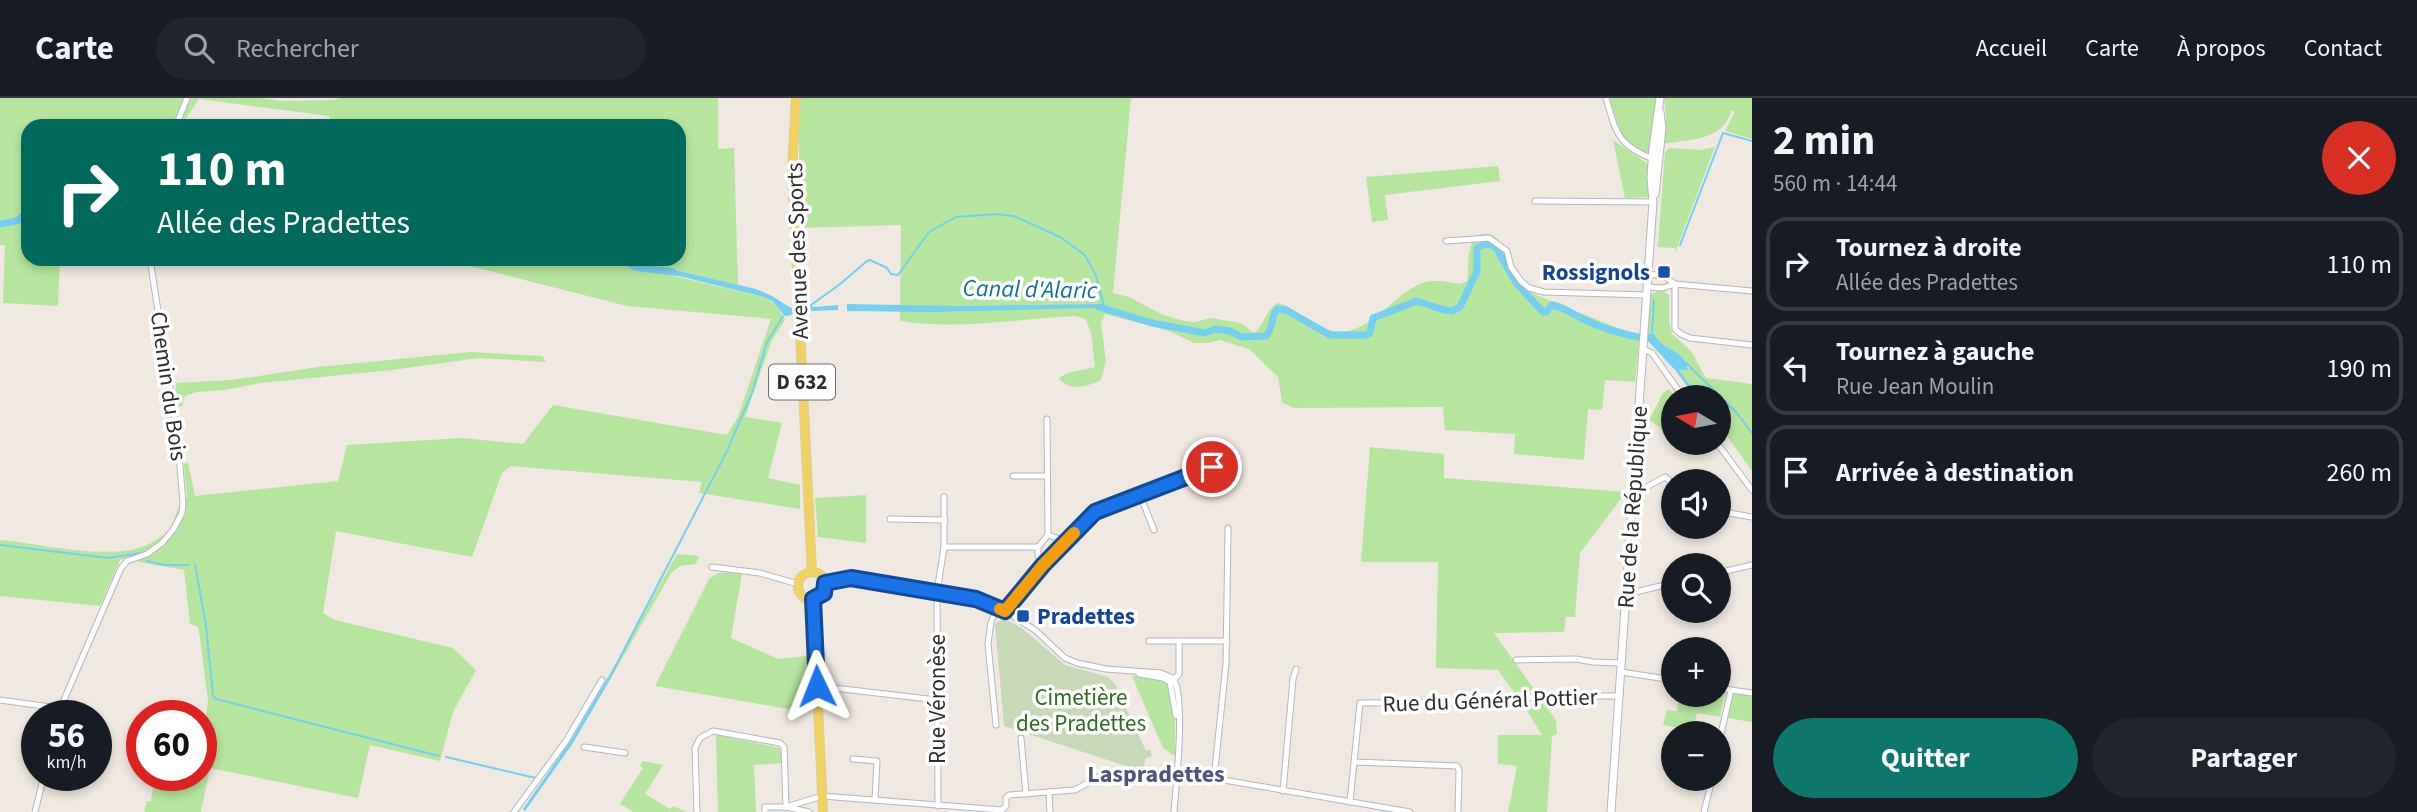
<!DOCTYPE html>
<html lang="fr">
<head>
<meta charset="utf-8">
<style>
  body { margin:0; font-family:"Source Sans 3",sans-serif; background:#20242c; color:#f1f3f6; height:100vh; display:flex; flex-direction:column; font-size:26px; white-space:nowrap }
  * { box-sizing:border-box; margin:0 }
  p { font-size:23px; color:#9ea1a6 }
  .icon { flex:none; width:38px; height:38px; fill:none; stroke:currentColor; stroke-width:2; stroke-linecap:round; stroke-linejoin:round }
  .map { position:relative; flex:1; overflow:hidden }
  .panel { display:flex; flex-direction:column; background:#171b24; width:665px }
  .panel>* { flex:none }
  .banner { position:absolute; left:21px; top:21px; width:665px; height:147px; border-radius:21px; box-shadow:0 4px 10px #0003; background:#00695c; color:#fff; overflow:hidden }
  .needle { width:46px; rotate:280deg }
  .fabs { position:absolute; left:1661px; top:287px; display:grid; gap:14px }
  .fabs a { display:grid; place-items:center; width:70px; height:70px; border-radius:50%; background:#171b24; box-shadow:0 4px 10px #0003; font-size:35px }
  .speed { position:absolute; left:21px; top:602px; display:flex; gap:14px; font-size:35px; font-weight:700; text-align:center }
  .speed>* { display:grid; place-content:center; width:91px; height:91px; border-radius:50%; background:#171b24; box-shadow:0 4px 10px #0003; line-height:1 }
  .speed small { font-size:18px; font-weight:400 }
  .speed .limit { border:10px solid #d22; background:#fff; color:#111 }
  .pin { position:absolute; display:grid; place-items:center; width:60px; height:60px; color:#fff; margin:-30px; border:4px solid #fff; border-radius:50%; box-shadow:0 2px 7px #0007 }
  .me { position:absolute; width:77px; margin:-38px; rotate:358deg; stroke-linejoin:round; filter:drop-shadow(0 0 5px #0008) }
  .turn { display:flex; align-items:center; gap:24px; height:147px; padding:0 21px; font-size:32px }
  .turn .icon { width:91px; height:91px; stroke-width:2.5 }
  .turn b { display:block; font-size:49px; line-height:60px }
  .round { display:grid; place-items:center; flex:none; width:74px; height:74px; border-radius:37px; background:#20242c }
  .head { display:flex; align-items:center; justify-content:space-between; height:119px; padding:0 21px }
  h1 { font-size:42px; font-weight:700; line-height:52px }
  .cta { display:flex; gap:14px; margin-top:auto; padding:14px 21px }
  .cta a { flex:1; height:80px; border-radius:42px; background:#0f766e; color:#fff; font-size:28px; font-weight:700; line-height:80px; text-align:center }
  .cta a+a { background:#20242c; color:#f1f3f6 }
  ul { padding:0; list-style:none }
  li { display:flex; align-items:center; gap:21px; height:94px; margin:0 14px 10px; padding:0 7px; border:4px solid #363941; border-radius:21px }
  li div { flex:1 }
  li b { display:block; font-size:26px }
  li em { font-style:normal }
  header { display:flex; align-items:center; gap:42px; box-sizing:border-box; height:98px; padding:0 35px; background:#171b24; border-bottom:2px solid #363941 }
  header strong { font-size:33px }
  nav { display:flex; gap:38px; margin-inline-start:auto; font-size:24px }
  .search { width:490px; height:63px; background:#20242c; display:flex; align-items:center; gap:18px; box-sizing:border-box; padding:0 24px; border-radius:38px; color:#9ea1a6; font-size:26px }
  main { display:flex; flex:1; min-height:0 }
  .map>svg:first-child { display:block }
</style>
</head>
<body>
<header>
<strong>Carte</strong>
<div class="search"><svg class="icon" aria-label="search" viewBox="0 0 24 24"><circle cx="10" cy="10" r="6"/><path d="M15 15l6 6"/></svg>Rechercher</div>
<nav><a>Accueil</a><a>Carte</a><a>À propos</a><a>Contact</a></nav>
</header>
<main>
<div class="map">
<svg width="1752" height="714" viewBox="0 0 1752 714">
  <rect width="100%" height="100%" fill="#efe9e1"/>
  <g fill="#b6e59e">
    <path d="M0,0H261L282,3L333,2L341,0H718V51L734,50L738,187L667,170L666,176L764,199C773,203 783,214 785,222L772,242L745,319L782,325L768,380L800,387V411L699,395L702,384L511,368L502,375L472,459L336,433L323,515L335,522L453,550L476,572L453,614L440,663L370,647L358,700L210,670L201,714H144L147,703H151L155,677H201V622L206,619L208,602L199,533L197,528L190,526L184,472L139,464L134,458L120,462L100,508L0,498V442C40,445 123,467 156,442C160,439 166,436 169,432C177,421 175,408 187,400L184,366L188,364L195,398L338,383L347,347L462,340L523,346L553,307L727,337L738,319L771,221L627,208L466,167V161H679V28H322L331,24L329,18L199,1L181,28H28V161H60L58,208L3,205L5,147H0Z"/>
    <path d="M799,0H1131L1113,195L1129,199L1163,217L1184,223L1195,224L1211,220L1241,225L1254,235C1265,227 1265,212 1278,205L1285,207C1298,214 1320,230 1333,233C1370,239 1391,197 1422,185C1433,181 1449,184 1460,186L1467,183C1469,171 1467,155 1472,145C1474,139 1479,136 1484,136C1506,134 1505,165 1513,178C1518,186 1527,191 1534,196L1630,235L1629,240L1639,241L1635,284L1605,282L1602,312L1588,311L1584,362L1514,356L1515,336L1445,332L1443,309L1293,310L1282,304L1278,279L1249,251L1220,242L1208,245H1194L1169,233L1105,216L1101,225L1106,263L1101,282C1087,289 1069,294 1059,280C1070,272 1082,273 1095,269L1091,234L1085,221L1075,218C1017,221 958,232 900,223L901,127L799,130Z"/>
    <polygon points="1609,0 1656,0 1651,55 1645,54 1623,41"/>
    <path d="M1664,0H1752V41L1725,33L1735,14L1732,12C1730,17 1727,24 1724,27C1710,43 1683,42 1664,46L1666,18Z"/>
    <polygon points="1613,42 1648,66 1648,99 1625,100"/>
    <polygon points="1715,49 1675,155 1675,150 1658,149 1665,54 1670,50 1700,52"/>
    <polygon points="1498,68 1500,83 1385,97 1388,122 1372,124 1366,79"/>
    <path d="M1661,192L1669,197V222L1672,236L1691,253L1706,280L1752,286V373L1719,327L1718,299H1698L1678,271L1689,270C1682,250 1663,254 1654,236H1648L1651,196Z"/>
    <polygon points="469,254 542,258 546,264 479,260 392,272 261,285 224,292 197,294 185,298 182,308 178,309 175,291 177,285 232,282 318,269"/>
    <polygon points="1669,291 1676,299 1673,299 1673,337 1666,341 1660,329 1649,322 1663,295"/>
    <polygon points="1370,349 1444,356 1444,380 1626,394 1580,455 1575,519 1566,519 1564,534 1494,535 1536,594 1529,593 1520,595 1518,600 1498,572 1436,570 1438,464 1361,464"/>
    <polygon points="866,397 866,445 818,439 815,400"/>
    <polygon points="677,456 699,458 696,466 680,468 671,475 611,580 608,579"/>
    <polygon points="732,474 742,476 731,540 778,561 807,558 811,615 655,588 709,481 718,475"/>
    <path d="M1132,578C1142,579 1156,579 1164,583C1177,590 1175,644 1175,658L1163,650Z"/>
    <polygon points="1719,592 1725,593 1720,619 1697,615 1693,632 1663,627 1667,612 1677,613 1679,597 1718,597"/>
    <polygon points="1732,594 1752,598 1752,624 1727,620"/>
    <polygon points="1541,601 1556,622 1557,636 1552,638 1547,714 1508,714 1517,668 1498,666 1498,637 1542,637 1524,608 1535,606"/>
    <polygon points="716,637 780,650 782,665 754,667 756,714 718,714"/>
    <polygon points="643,663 663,667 645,696 670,711 674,708 686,714 634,714 620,706 643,670 640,668"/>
  </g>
  <polygon fill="#c8d9b8" points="1004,520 1023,531 1065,567 1108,579 1115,586 1146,653 1150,652 1152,658 1145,661 1143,675 1150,677 1149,680 1142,679 1138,672 1004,628 995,526"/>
  <g fill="#75cff0">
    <polygon points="666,170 756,191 772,198 791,210 809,206 814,209 838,207 838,212 812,213 785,218 772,203 764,199 683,179 666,176"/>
    <polygon points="847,206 956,208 1103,206 1107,209 1105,212 1097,210 931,214 847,213"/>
    <path d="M1648,236H1654C1662,253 1686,251 1688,272H1679L1698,299H1695L1676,273L1648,243Z"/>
    <polygon points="608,579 611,580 573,645 525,713 523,711 571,642"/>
  </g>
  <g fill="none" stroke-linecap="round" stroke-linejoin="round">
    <g stroke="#75cff0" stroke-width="2">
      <polyline points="1680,147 1723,35 1752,43"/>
      <polyline points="811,207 839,187 867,163 870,162 887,170 891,176 898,177 929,134 956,119 996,116 1014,118 1060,139 1085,157 1096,178 1104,208"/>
      <polyline points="1652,236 1654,202"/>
      <polyline points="1686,265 1736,314 1752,335"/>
      <polyline points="0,447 108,460 141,455"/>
      <polyline points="147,463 163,467 189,467"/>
      <polyline points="195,466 206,528 213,598 216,601 439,658"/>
      <polyline points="609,581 726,355 752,295 767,244 783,218"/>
      <polyline points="446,659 536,680"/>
    </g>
    <g stroke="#75cff0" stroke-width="7">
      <polyline points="0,126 17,123 28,113"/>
      <polyline points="623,161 635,169 673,174"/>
      <path d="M1099,209L1152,225L1205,235L1216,231L1230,233L1242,239L1266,238C1273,231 1271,219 1277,211L1286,212L1330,237H1366L1370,235L1373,220L1417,203L1444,212L1452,213L1460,209L1477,173V150L1488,145L1496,150L1517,186L1543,214H1546L1552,207C1565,209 1571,216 1583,221C1601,230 1618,235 1638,239"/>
    </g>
    <g stroke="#b4b7c1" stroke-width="7">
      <g id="minor">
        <path d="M1606,0C1616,34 1617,47 1653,61"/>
        <polyline points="176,28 187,0"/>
        <polyline points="1535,103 1653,104"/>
        <polyline points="1446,143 1489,140 1507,153 1511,169 1521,183 1529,190 1544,194 1646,197"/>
        <polyline points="1648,176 1664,178 1675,186"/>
        <polyline points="1675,186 1675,231 1681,236 1690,240 1752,247"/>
        <polyline points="1647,189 1663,190 1675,186 1752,193"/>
        <polyline points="1643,251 1652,255 1683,299"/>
        <polyline points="1717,345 1752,392"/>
        <polyline points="1013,378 1047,378"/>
        <polyline points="1633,391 1641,392 1665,379 1673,385"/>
        <polyline points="1140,397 1154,432"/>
        <polyline points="1718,413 1752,419"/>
        <polyline points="890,421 945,422"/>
        <polyline points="1048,437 1066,443"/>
        <polyline points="944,449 1038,449 1038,458 1043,468"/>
        <polyline points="1038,449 1048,437 1047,321"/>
        <polyline points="712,469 760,475 798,486"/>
        <polyline points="1718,475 1752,467"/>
        <path d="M825,485L851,479L976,501L1005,513L1035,532L1065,560L1077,565L1106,571L1161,575L1173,580C1186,598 1176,688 1174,714"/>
        <polyline points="1627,496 1673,485"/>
        <polyline points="1005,513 1043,468 1095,414 1212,369"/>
        <polyline points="1149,543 1179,543"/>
        <polyline points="1516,562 1576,561 1593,564 1621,565"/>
        <polyline points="1621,574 1673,582"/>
        <polyline points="1139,576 1163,580 1170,584 1176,618"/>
        <polyline points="1171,585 1179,576 1179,543 1227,543"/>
        <polyline points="817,588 937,602"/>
        <polyline points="1718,590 1752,595"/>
        <polyline points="0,602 58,610"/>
        <polyline points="57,618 121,470 127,463 147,456 162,445 173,432 182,415 183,405 178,343 150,161"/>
        <polyline points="996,627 988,546 991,524 998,510"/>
        <polyline points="1021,640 1026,696"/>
        <polyline points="584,649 625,655"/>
        <polyline points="1718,649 1731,592"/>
        <polyline points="853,661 877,663 875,702"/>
        <polyline points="1355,664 1457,668 1459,672 1458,714"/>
        <polyline points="1177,674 1410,714"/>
        <polyline points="1214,680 1226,566 1228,430"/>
        <polyline points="1283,693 1293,581 1296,571"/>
        <polyline points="1049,694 1050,714"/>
        <polyline points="1350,704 1360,605 1516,604 1535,598 1620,598"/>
        <polyline points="938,708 937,494 944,449 944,399"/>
        <polyline points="786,709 809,714"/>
        <polyline points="35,714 44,677"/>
        <polyline points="514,714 566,643 602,582"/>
        <polyline points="697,714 695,650 700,640 713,633 780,645 784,649 786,709"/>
        <polyline points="765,714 765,709 786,709 822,698 1002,712 1006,708 1006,700 1009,697 1075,692 1109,673"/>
        <polyline points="1704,714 1712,681"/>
      </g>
    </g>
    <g stroke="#b4b7c1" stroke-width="9">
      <g id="tertiary">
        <polyline points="1655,96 1662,30 1660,14"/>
        <polyline points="1611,714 1653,104 1651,80 1653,50 1660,0"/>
      </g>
    </g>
    <g stroke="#c9c9c9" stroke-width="10">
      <g id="primary">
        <polyline points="796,0 792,73 812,474"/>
        <circle cx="812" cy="488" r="14"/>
        <polyline points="813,501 823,714"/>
      </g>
    </g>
    <use href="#minor" stroke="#fff" stroke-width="5"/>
    <use href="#tertiary" stroke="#fff" stroke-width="7"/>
    <use href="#primary" stroke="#f2d163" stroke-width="9"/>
  </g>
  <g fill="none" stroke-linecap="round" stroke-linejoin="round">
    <g stroke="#114b97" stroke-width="18">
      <polyline id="route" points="817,588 813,501 824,495 825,485 851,480 976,501 1005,513 1043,467 1095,414 1212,369"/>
    </g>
    <use href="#route" stroke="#1a73e8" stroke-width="12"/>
    <polyline stroke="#f59e0b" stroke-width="12" points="1000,511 1005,513 1043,467 1074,435"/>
  </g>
  <g fill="#1a4fb4" stroke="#fff" stroke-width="2.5">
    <rect x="1657" y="167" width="14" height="14" rx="3.5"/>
    <rect x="1016" y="511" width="14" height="14" rx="3.5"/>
  </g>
  <g text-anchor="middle" stroke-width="7" stroke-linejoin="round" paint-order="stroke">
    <rect fill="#fff" stroke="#6d6d6d" stroke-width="2" x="769" y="266.5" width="66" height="35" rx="5"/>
    <g font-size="21" font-weight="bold" fill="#2e2e2e">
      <text x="802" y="291">D 632</text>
    </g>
    <g font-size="23" fill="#2e2e2e" stroke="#fff">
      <text transform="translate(797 153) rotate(-92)" y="8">Avenue des Sports</text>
      <text transform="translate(169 288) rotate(82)" y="8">Chemin du Bois</text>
      <text transform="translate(1632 409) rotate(-86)" y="8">Rue de la République</text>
      <text transform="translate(937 601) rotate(-90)" y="8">Rue Véronèse</text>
      <text transform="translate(1490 602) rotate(-2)" y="8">Rue du Général Pottier</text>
    </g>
    <g font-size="23" font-weight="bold" fill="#164399" stroke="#fff" text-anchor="end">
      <text x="1650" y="182">Rossignols</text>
      <text x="1037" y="526" text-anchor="start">Pradettes</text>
    </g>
    <g font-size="23" fill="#2c6e1b" stroke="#fff">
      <text x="1081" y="607">Cimetière<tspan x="1081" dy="26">des Pradettes</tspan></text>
    </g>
    <g font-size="24" font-style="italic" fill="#0d6fa3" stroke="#fff">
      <text transform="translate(1030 191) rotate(1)" y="8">Canal d'Alaric</text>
    </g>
    <g font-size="24" font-weight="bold" fill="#4d5680" stroke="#fff">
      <text x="1156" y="684">Laspradettes</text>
    </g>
  </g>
</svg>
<div class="fabs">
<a><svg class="needle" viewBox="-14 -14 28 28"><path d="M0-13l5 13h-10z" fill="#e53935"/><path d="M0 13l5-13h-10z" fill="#9ea1a6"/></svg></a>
<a><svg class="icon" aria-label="sound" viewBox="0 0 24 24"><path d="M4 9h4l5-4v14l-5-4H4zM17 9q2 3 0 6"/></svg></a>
<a><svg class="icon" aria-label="search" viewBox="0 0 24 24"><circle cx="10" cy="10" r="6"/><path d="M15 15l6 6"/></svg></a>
<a>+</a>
<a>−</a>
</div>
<div class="speed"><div>56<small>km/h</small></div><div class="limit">60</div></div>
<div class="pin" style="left:1212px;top:369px;background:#d93025"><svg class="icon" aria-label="arrive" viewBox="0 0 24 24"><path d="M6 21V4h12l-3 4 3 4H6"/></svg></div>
<svg class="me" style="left:817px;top:588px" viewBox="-20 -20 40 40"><path d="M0-17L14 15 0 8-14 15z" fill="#1a73e8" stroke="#fff" stroke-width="4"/></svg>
<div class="banner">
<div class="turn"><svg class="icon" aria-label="right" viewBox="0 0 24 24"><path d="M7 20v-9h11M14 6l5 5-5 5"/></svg><div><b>110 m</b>Allée des Pradettes</div></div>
</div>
</div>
<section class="panel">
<div class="head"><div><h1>2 min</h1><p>560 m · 14:44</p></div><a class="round" style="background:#d93025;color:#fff"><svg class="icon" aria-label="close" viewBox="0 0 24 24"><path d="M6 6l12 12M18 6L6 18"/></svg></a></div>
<ul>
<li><svg class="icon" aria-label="right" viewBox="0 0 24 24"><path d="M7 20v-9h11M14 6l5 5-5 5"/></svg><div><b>Tournez à droite</b><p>Allée des Pradettes</p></div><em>110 m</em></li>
<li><svg class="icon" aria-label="left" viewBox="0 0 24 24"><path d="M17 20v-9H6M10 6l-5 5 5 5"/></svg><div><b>Tournez à gauche</b><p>Rue Jean Moulin</p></div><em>190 m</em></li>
<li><svg class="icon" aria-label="arrive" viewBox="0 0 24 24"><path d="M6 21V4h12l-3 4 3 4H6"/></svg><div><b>Arrivée à destination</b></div><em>260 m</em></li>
</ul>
<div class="cta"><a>Quitter</a><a>Partager</a></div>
</section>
</main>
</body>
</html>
